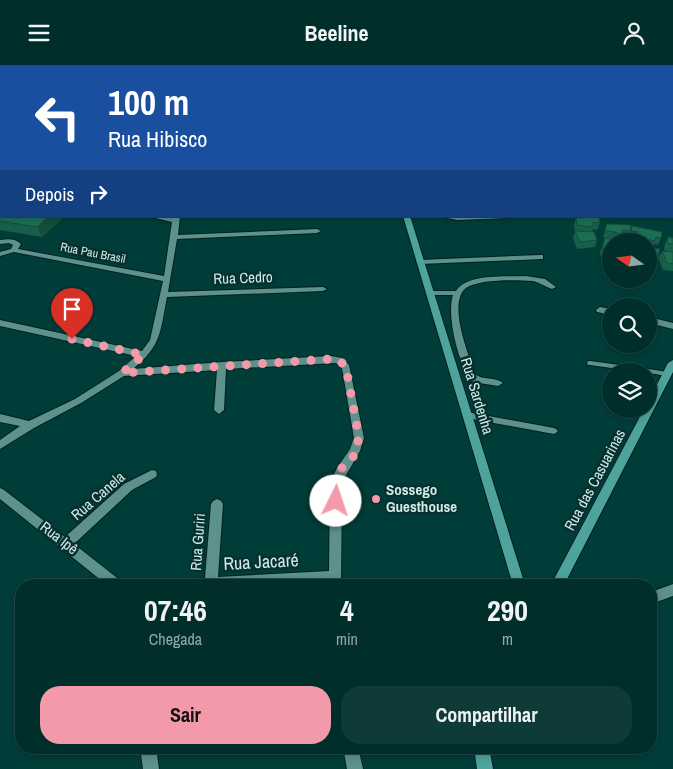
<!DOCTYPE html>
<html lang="pt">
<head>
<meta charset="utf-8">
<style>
  body { margin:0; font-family:"Archivo Narrow",sans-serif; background:#0e3a37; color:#f1f3f6; height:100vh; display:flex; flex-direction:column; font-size:19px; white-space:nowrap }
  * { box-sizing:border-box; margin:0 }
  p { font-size:16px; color:#95a8a9 }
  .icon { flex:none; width:28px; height:28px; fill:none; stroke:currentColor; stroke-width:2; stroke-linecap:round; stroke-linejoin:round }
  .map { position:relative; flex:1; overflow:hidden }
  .panel { position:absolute; left:15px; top:514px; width:642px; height:175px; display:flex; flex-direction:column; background:#002e2b; border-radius:20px; box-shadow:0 2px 8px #0003,0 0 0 1px #224a47 }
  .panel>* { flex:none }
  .top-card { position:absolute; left:0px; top:0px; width:674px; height:152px; box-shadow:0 2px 8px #0003,0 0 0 1px #224a47; background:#1a4fa0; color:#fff; overflow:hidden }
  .needle { width:32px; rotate:284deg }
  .buttons { position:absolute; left:602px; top:168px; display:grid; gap:10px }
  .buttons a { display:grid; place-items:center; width:55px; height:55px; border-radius:50%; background:#002e2b; box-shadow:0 2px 8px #0003,0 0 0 1px #224a47; font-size:25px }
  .pin { position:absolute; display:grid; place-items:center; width:42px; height:42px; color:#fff; margin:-51px -21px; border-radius:50% 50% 50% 0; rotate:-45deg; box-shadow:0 0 5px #0007 }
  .pin .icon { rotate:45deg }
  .me { position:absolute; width:55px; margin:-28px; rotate:4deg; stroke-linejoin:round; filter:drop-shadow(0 0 4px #0008) }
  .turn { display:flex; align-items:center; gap:18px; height:105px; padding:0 25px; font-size:22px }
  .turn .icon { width:65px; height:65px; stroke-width:2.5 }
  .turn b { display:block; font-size:35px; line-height:42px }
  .then { display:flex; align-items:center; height:48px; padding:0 25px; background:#0003; gap:10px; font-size:19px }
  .eta { display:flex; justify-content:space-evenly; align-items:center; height:85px; text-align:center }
  .eta b { font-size:30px; font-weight:700; line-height:35px }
  .primary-button { display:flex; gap:10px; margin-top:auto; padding:10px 25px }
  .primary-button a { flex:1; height:58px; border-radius:20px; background:#f39aaa; color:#111; font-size:20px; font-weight:700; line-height:58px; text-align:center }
  .primary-button a+a { background:#0e3a37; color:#f1f3f6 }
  header { display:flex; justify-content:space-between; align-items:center; height:65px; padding:0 25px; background:#002e2b; font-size:22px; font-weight:700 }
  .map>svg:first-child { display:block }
</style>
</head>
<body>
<header><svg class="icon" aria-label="menu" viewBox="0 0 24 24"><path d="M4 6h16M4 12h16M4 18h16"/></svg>Beeline<svg class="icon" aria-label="person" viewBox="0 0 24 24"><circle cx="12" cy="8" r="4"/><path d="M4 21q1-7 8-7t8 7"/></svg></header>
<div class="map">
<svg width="673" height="704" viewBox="0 0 673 704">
  <rect width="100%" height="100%" fill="#003d39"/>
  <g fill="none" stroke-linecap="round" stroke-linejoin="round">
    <g stroke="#04201e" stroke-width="2">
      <g id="lane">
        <polygon points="588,296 590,296 649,304 667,307 670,309 667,311 649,308 649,306 633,306 590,300 588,300 587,298"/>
        <polygon points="467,347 554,363 556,364 558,366 556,368 554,369 467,353 464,350"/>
      </g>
    </g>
    <g stroke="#04201e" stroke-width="2">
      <g id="street">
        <rect x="445" y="0" width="4" height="1"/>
        <polygon points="618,0 624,0 625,1 619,1"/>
        <rect x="0" y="7" width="1" height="3"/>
        <rect x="672" y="25" width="1" height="2"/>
        <path d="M147,151L173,153L174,151H180L178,170L317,164L321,166L317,168L177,174L168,227L323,222L327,224L323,226L167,232C160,267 162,280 133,304L222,297L331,291L342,293L349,300L364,373L360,386L342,417L341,520H329V517L284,520H183L185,516L205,513L211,439L213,436L217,434L221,436L223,439L218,512L329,506L330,417L337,403L350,384L354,373L342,303L336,298L226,304L224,345L219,349L214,345L217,305L124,311L81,338L34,363L0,384V375L20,361L0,357V349L29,356L75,334L119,306L136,291L0,261V255L142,286L150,275L163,216L14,187L0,191V187L11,184L13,180L9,178L0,179V175C8,174 15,173 21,179L18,184L164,211L172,157Z"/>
        <polygon points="438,151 511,151 508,153 457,155"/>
        <polygon points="540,190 543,190 543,194 420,199 416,197 420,195"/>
        <path d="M526,211L545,214L556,222L552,224C545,222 540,217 532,216C515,215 480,214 466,223C447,238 469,290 475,309C483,316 495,311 503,318L498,321L473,317C459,303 446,250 453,230H430L426,228L430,226H456C467,208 507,212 526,211Z"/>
        <polygon points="600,242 611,244 611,250 597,247 596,245"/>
        <polygon points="649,252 673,258 673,264 649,258"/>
        <polygon points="152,405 156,406 157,409 156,412 132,425 74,479 121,516 123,520 107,520 0,434 0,423 4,425 65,472 124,419"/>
        <polygon points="673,519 673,531 651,539 651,527"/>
        <polygon points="140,682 156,682 159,704 143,704"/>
        <polygon points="343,682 358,682 363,704 347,704"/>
      </g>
    </g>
    <g stroke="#04201e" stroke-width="2">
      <g id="secondary">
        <polygon points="488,0 493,0 493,1 489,1"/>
        <rect x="672" y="73" width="1" height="4"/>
        <polygon points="403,151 410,151 525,520 513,520"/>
        <polygon points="673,295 673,307 564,520 551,520 644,344 649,344 649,335 668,298"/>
        <polygon points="474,682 489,682 493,704 477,704"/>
      </g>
    </g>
    <g stroke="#04201e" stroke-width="15">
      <g id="primary">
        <polyline points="163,1 164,0"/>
        <polyline points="0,134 1,133"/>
      </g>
    </g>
    <use href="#lane" fill="#5d918c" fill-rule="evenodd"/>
    <use href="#street" fill="#5d918c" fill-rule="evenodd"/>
    <use href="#secondary" fill="#4ea39c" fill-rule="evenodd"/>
    <use href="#primary" stroke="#3eb6ad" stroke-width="12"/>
  </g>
  <g fill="#185f49">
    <rect x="319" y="0" width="36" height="1"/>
    <rect x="0" y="54" width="1" height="36"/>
    <polygon points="0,141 1,151 65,151 42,172 0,165"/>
    <polygon points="576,153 600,158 597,165 593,164 592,167 597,175 595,182 577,184 573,173 575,167 574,160"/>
    <polygon points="607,159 630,166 627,173 621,172 619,175 611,176 611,193 599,190 605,173 603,172"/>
    <polygon points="632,161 661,173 658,180 654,179 652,183 657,195 654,202 649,201 649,176 635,176 635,174 628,173"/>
    <polygon points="668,172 673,173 673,206 663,205 658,193 662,186 670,187 664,185 665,179"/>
  </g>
  <polygon fill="#144e3c" points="49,151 65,151 42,172 37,162"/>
  <g fill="#1c6f55" stroke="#144e3c">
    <rect x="0" y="54" width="1" height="7"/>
    <rect x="0" y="75" width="1" height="9"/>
    <polygon points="0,141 1,141 1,151 49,151 37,162 0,156"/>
    <polygon points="599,152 600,158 593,157 593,162 577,160 576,153"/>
    <polygon points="607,159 631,160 630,166 623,165 622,169 605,165"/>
    <polygon points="632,161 662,167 661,173 656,172 655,176 637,172 638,167 631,166"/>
    <polygon points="575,166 594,167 597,175 580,177"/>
    <polygon points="668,172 673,173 673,179 667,178"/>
    <polygon points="605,173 622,176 611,176 611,185 602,183"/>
    <polygon points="649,182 660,184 657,195 649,193"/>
    <polygon points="662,186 673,187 673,199 667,198"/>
  </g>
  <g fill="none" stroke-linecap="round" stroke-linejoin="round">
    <polyline stroke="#f39aaa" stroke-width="9" stroke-dasharray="0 16.2" points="72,274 144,290 122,308 331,294 339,295 346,302 359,373 353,392 339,406 336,418 336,436"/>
  </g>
  <circle fill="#f39aaa" stroke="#06312e" stroke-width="2" cx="376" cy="434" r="5"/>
  <g text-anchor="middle" stroke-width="5" stroke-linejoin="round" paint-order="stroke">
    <g font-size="12" fill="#d0eae7" stroke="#06312e">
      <text transform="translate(93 188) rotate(11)" y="4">Rua Pau Brasil</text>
    </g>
    <g font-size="15" fill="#d0eae7" stroke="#06312e">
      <text transform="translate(243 213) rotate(-2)" y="5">Rua Cedro</text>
      <text transform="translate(477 331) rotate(73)" y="5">Rua Sardenha</text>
      <text transform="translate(595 415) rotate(-62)" y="5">Rua das Casuarinas</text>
      <text transform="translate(98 431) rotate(-41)" y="5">Rua Canela</text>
      <text transform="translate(59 473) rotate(38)" y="5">Rua Ipê</text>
      <text transform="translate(198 477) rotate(-86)" y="5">Rua Guriri</text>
    </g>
    <g font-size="15" font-weight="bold" fill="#d0eae7" stroke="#06312e" text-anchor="start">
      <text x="386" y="430">Sossego<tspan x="386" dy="17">Guesthouse</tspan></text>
    </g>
    <g font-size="18" fill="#d0eae7" stroke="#06312e">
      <text transform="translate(261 497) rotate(-3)" y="6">Rua Jacaré</text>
    </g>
  </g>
</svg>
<div class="buttons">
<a><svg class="needle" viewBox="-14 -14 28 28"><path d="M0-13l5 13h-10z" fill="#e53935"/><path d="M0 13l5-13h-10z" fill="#95a8a9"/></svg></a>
<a><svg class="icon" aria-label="search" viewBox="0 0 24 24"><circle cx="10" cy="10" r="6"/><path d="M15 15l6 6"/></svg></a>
<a><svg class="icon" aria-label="layers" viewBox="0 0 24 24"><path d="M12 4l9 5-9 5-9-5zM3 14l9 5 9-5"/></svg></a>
</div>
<div class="pin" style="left:72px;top:274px;background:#d93025"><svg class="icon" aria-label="arrive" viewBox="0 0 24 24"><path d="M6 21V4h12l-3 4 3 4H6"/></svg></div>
<svg class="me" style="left:336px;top:436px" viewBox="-20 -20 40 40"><circle r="19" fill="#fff"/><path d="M0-13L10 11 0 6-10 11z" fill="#f39aaa"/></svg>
<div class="top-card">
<div class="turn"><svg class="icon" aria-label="left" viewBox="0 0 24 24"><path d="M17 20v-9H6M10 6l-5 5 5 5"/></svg><div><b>100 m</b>Rua Hibisco</div></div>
<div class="then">Depois<svg class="icon" aria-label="right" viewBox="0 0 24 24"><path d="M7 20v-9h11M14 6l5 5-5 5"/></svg></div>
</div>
<section class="panel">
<div class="eta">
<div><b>07:46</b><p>Chegada</p></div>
<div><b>4</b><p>min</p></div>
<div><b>290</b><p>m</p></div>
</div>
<div class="primary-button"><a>Sair</a><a>Compartilhar</a></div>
</section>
</div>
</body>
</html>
